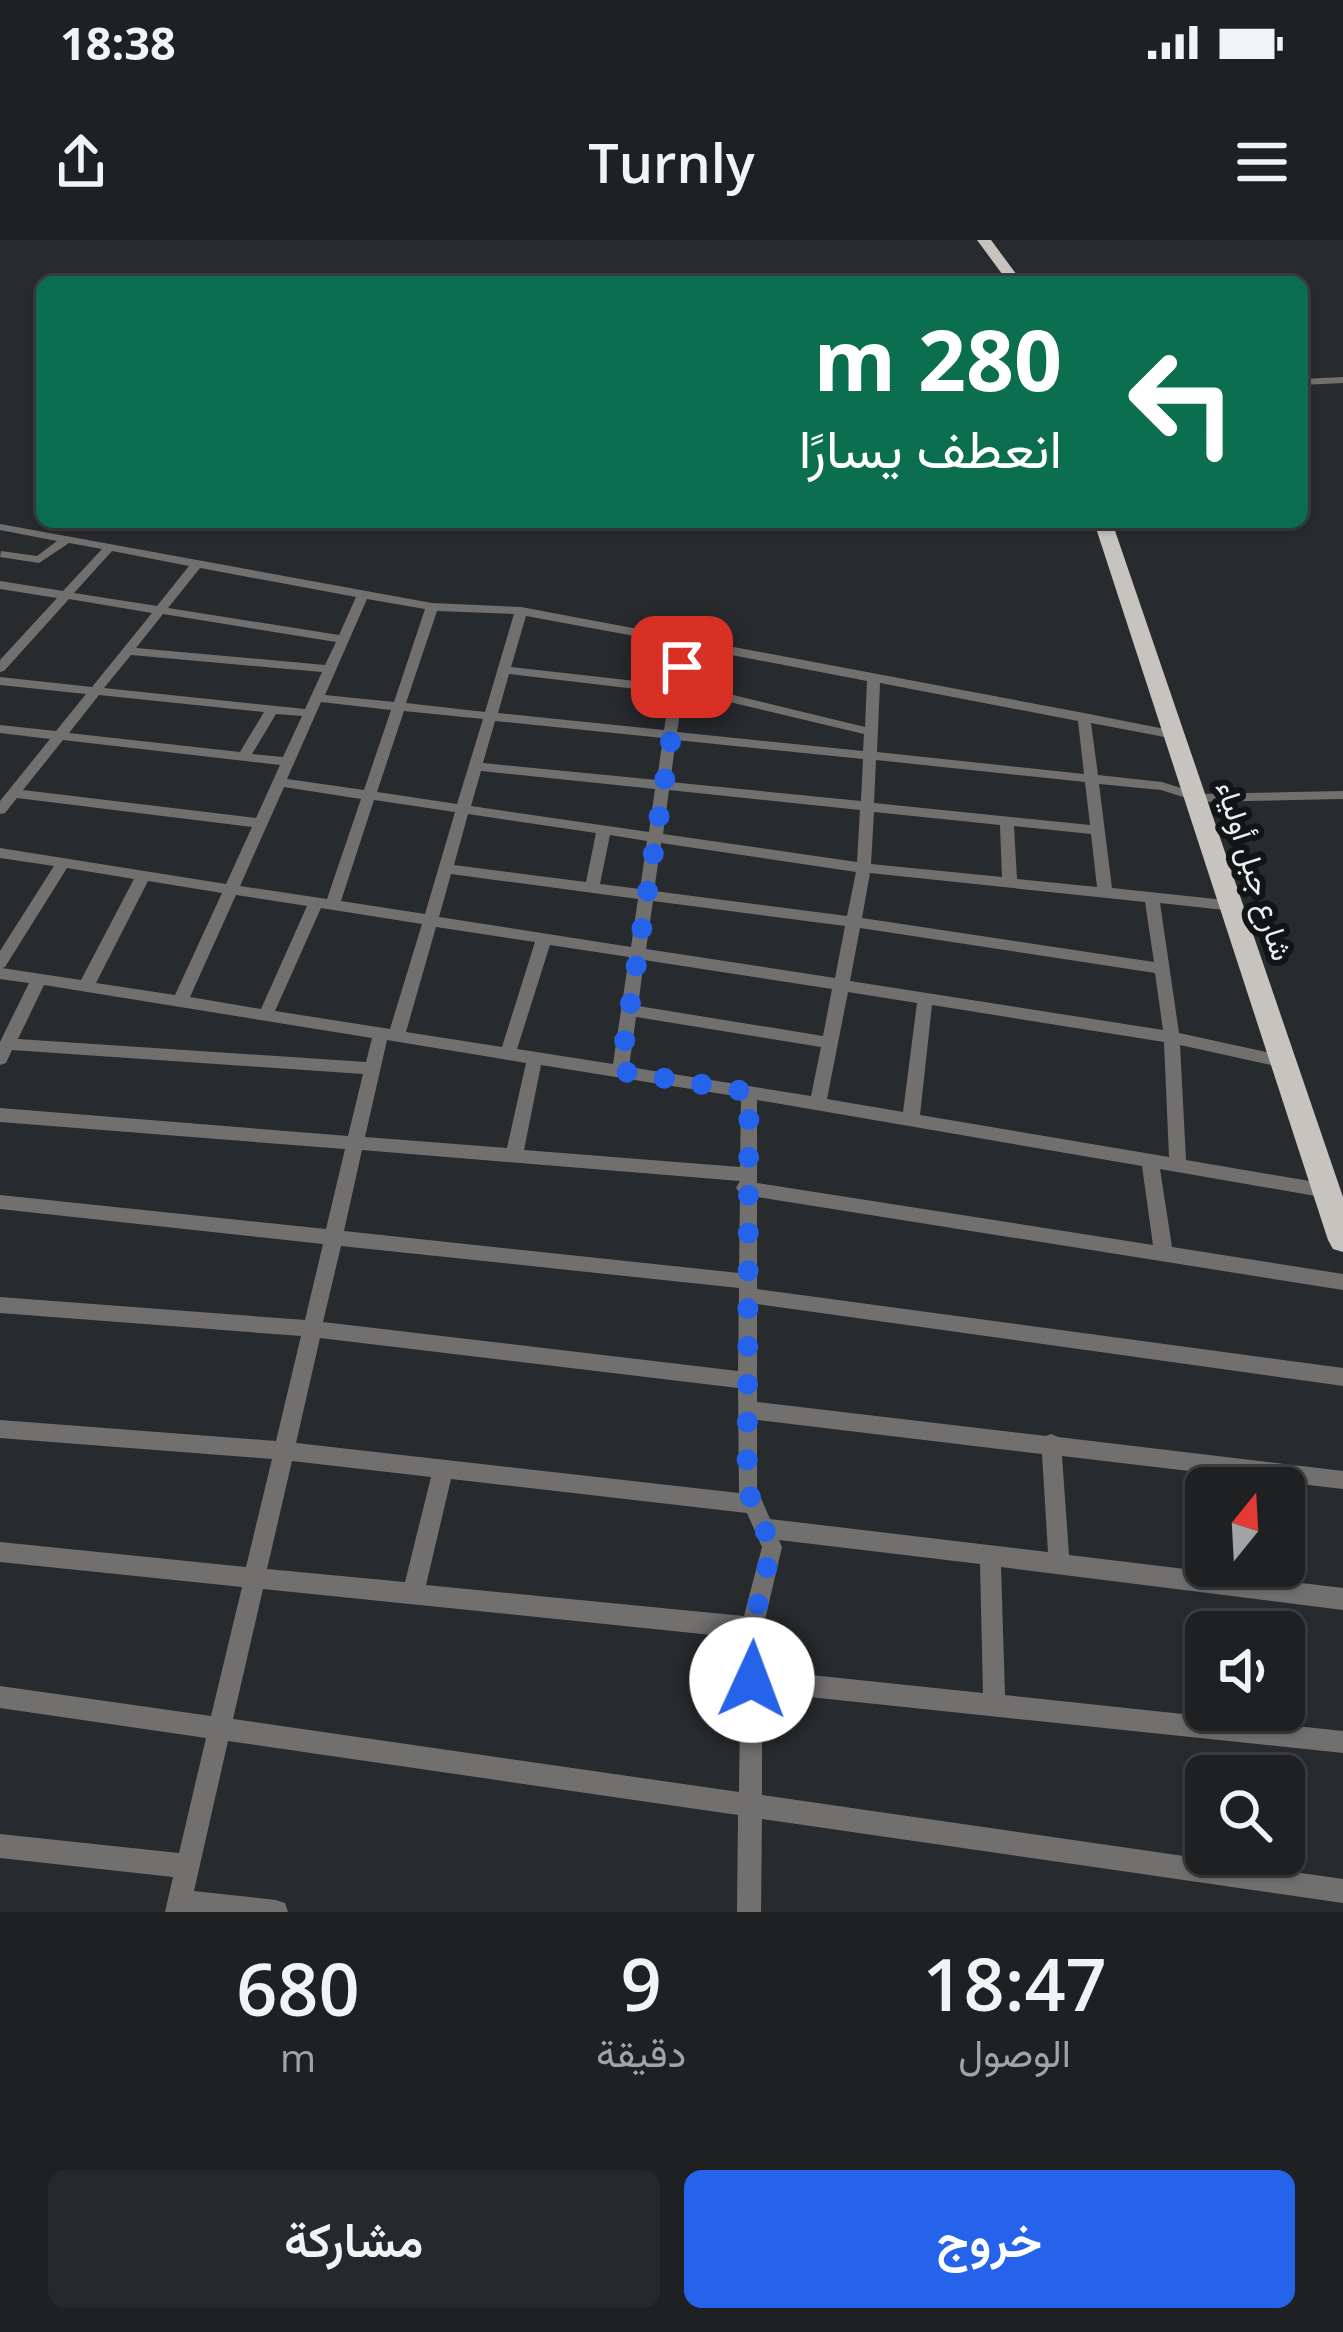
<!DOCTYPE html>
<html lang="ar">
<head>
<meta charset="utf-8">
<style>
  body { margin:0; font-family:"Open Sans",Vazirmatn,sans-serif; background:#26282a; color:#f1f3f6; direction:rtl; height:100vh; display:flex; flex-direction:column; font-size:45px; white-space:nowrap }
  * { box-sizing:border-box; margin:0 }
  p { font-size:39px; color:#a1a3a5 }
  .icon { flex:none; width:66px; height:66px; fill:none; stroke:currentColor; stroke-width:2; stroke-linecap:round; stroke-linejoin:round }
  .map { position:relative; height:1672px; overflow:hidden; direction:ltr }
  .panel { display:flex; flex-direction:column; background:#1e2022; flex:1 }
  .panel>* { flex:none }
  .hud { position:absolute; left:36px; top:36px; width:1272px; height:252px; border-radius:18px; box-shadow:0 3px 9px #0004,0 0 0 3px #3c3e40; direction:rtl; background:#0b6e4f; color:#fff; overflow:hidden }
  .needle { width:78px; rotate:18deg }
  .tools { position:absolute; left:1185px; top:1227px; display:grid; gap:24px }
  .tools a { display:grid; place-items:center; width:120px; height:120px; border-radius:18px; background:#1e2022; box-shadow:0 3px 9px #0004,0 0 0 3px #3c3e40; font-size:60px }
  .pin { position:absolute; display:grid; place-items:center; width:102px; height:102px; color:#fff; margin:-51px; border-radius:24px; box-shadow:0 6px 18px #0006 }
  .me { position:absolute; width:132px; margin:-66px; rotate:2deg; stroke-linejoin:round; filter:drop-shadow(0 0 9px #0008) }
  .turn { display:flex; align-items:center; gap:42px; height:252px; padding:0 48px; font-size:54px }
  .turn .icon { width:156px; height:156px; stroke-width:2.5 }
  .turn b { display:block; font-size:84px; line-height:102px }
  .eta { display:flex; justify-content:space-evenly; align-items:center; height:204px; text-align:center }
  .eta b { font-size:72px; font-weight:600; line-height:84px }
  .action { display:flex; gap:24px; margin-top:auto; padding:24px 48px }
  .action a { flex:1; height:138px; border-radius:18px; background:#2563eb; color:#fff; font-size:48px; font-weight:600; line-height:138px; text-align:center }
  .action a+a { background:#26282a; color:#f1f3f6 }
  .status { display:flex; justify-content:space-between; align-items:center; height:84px; padding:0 60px; background:#1e2022; direction:ltr }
  .status svg { height:33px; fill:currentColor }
  header { display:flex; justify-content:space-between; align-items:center; height:156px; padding:0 48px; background:#1e2022; font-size:54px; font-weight:600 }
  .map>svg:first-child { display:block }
</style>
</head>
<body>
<div class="status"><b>18:38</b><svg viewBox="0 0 49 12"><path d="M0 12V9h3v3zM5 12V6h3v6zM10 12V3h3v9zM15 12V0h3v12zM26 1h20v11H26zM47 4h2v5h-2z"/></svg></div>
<header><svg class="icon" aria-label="menu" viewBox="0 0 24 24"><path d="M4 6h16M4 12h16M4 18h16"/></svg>Turnly<svg class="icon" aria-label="share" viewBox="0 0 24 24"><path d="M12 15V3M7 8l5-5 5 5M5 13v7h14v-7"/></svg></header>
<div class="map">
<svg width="1343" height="1672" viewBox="0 0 1343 1672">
  <rect width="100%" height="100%" fill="#282b2e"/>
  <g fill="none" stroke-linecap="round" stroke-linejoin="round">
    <g fill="#72706f" fill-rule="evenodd">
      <polygon points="1343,137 1343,143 1302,145 1302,139"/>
      <path d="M0,284L432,363L521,367L1084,473L1175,491L1182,495L1175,499L1091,483L1098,535L1162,542L1200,554L1343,551V559L1199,562L1161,550L1099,544L1112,648L1234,661L1241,666L1234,671L1160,663L1179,793L1285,816L1293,822L1285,828L1180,805L1186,920L1327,944L1333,946L1336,951L1333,956L1327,958L1160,929L1172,1007L1343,1034V1050L757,957V1049L1343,1128V1146L757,1064V1162L1046,1196L1051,1194L1058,1197L1343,1231V1249L1062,1216L1069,1315L1343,1348V1370L1001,1327L1005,1455L1343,1491V1513L762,1452V1555L1343,1639V1663L762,1579L761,1672H737L738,1575L228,1501L194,1651L276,1660L285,1663L288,1672H165L173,1637L0,1618V1594L179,1613L206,1498L0,1468V1446L211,1476L242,1347L0,1322V1302L246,1327L272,1219L0,1198V1180L276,1201L301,1096L0,1073V1057L305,1080L323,1004L0,969V955L326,989L345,909L0,882V868L348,896L363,834L12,810L6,823L0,825V802L29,743L0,739V711L54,626L0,618V608L226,644L252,587L17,558L5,573L0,574V561L50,499L0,493V485L56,491L86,454L0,445V437L92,447L152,373L69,359L4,431L0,432V420L57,358L0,349V341L63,351L102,309L69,303L39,323L0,317L1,311L37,316L57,301L0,290ZM112,311L189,326L157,366L74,353ZM200,328L356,357L339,395L168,368ZM367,359L425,369L394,462L325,455ZM437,371L514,374L485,472L406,463ZM163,374L336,402L325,425L136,408ZM526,376L678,404L671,445L511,427ZM690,407L867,441L865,487L713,450L684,447ZM131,415L322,432L305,469L104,448ZM509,434L670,453L664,490L498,473ZM880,443L1078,481L1084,534L877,512ZM683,454L713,458L864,494L863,511L677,492ZM99,455L264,472L240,512L69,493ZM321,462L391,470L364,550L287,539ZM404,471L483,479L457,564L377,552ZM276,474L302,476L283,517L252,514ZM495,481L663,498L657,540L483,523ZM63,500L280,525L256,578L23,550ZM676,500L863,519L861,561L670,542ZM876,520L1085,542L1090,585L874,563ZM481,531L655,549L649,592L471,566ZM284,547L361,559L327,659L240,646ZM669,550L860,570L857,622L663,594ZM374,560L455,572L425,674L341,661ZM874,572L1000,585L1002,637L871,624ZM468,574L596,593L586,642L454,625ZM1014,586L1091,594L1097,647L1017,639ZM610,595L647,601L640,649L600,644ZM661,603L856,632L847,676L654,651ZM67,628L134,639L81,740L2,728L5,727ZM870,633L1145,662L1154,722L862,678ZM451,634L638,659L631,707L439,677ZM148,641L222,653L175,755L96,743ZM236,655L307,666L261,769L190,757ZM653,661L845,686L835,738L646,709ZM321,668L422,684L390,789L275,771ZM436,687L535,702L502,807L406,792ZM860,688L1155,733L1163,790L850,741ZM550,705L629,717L613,824L517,809ZM644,720L832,749L823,796L638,766ZM44,745L372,798L366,822L18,799ZM848,752L917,763L903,872L827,859ZM932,765L1164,802L1169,917L920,875ZM636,777L821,807L811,856L629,827ZM387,800L526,823L507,908L365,897ZM541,825L741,857L740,927L524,910ZM757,860L1142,926L1153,1005L757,943ZM362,910L740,941L736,948L740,953L739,1033L344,991ZM341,1006L739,1048L738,1131L323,1082ZM320,1098L738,1148L739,1253L296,1203ZM757,1180L1042,1214L1048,1312L770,1279L757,1249ZM292,1221L431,1237L405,1342L267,1329ZM451,1239L747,1273L762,1307L744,1376L426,1345ZM779,1300L980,1324L983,1453L763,1430V1388L782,1307ZM263,1349L741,1398L739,1552L233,1479Z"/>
    </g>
    <g fill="#c7c4c0" fill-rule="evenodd">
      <polygon points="977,0 991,0 1022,42 1008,42"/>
      <polygon points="1094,282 1112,282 1343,957 1343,1012 1333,1009 1328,1000"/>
    </g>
  </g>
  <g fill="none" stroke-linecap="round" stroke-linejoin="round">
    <polyline stroke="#2563eb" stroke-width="21" stroke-dasharray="0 37.8" points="682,427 620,831 749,852 747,1249 772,1307 752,1388 752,1440"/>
  </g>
  <g text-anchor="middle" stroke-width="12" stroke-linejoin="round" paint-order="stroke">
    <g font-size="30" fill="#eceeef" stroke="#121415">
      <text transform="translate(1254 631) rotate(72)" y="10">شارع جبل أولياء</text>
    </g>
  </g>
</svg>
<div class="tools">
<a><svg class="needle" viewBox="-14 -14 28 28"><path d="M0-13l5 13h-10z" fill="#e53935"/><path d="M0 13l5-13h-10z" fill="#a1a3a5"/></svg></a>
<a><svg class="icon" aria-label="sound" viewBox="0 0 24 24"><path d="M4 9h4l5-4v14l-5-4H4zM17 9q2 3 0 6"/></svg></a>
<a><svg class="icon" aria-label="search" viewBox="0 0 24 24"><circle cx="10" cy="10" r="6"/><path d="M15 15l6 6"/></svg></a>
</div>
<div class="pin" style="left:682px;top:427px;background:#d93025"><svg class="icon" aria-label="arrive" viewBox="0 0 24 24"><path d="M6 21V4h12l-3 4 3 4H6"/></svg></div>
<svg class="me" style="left:752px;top:1440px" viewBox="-20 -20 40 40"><circle r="19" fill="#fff"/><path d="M0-13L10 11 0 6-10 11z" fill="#2563eb"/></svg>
<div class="hud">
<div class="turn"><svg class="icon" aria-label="left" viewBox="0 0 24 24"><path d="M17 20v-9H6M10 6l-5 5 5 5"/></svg><div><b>280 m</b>انعطف يسارًا</div></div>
</div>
</div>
<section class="panel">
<div class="eta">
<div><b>18:47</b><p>الوصول</p></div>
<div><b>9</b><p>دقيقة</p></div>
<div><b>680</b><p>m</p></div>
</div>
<div class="action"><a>خروج</a><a>مشاركة</a></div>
</section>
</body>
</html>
